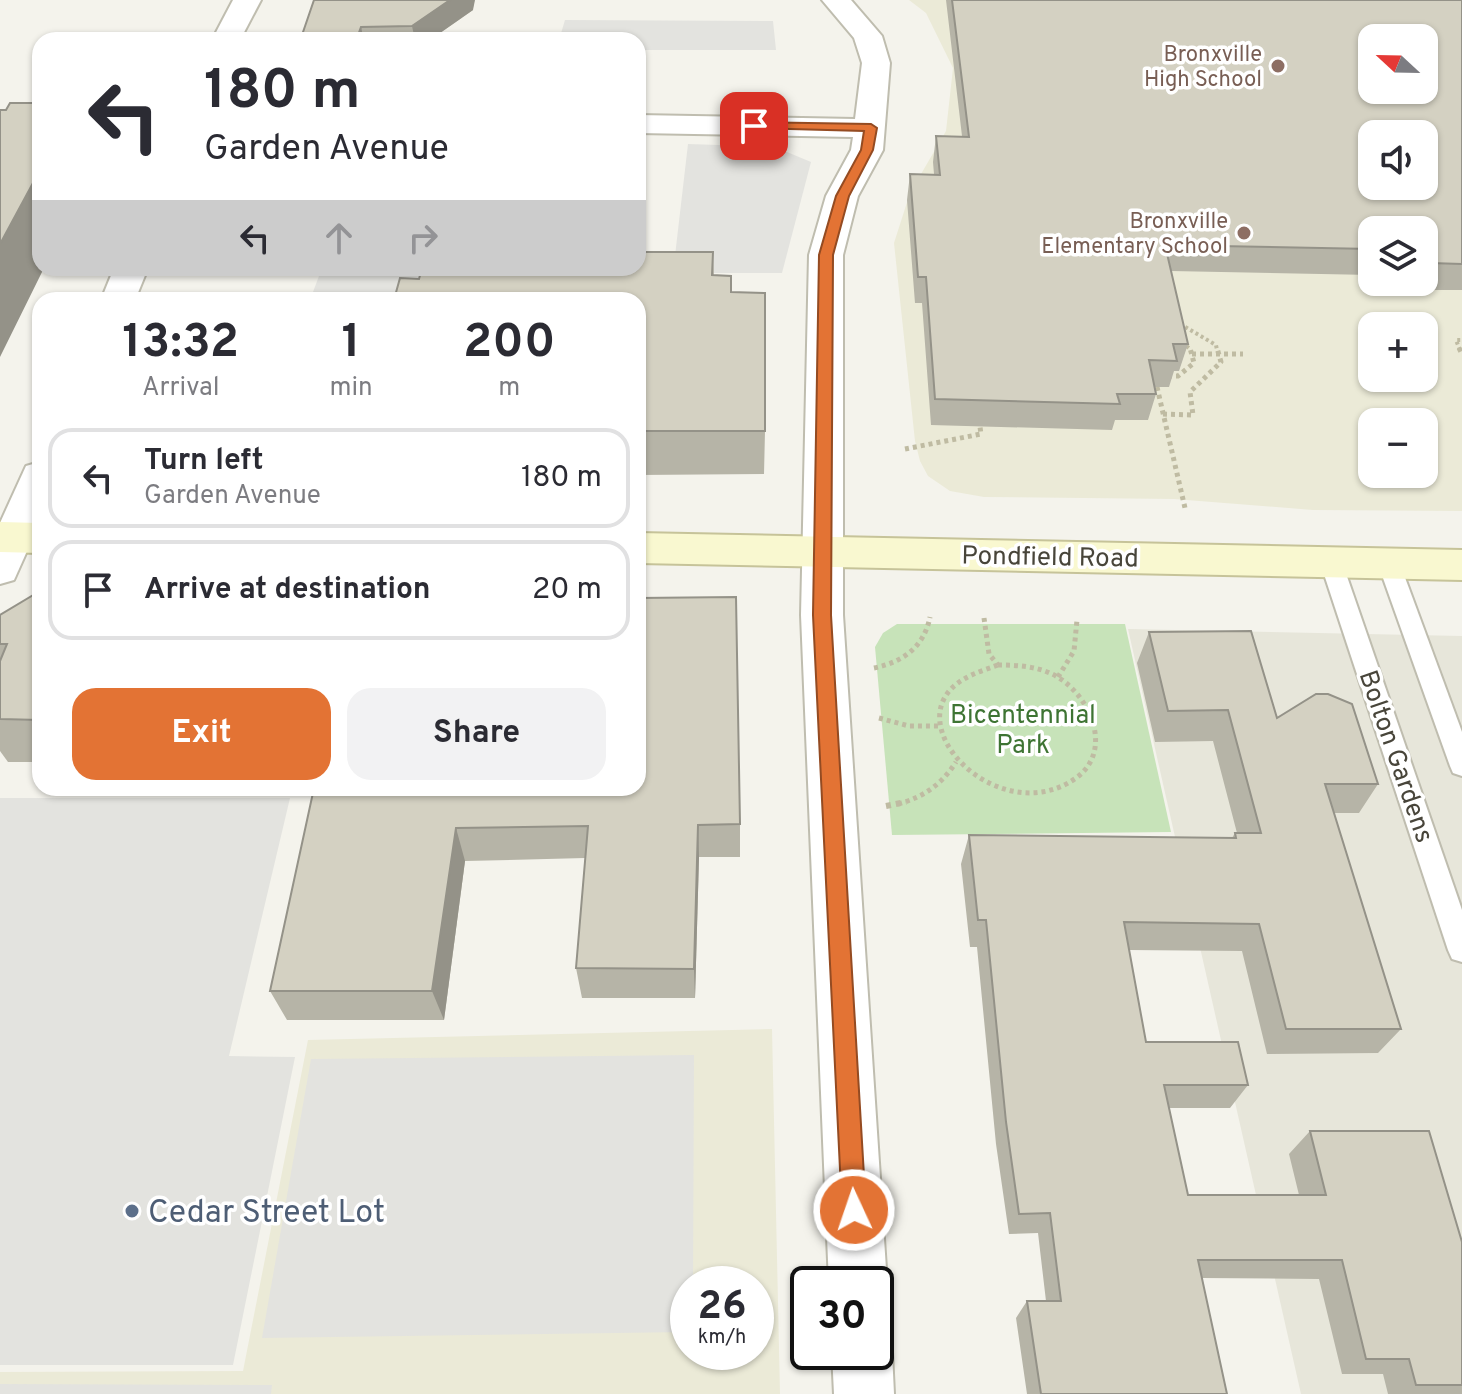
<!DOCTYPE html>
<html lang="en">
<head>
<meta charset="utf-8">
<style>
  body { margin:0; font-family:Overpass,sans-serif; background:#f2f2f3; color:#2b2b33; height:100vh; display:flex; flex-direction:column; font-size:30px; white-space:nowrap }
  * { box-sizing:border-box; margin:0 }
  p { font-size:26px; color:#7c7c81 }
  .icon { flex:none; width:44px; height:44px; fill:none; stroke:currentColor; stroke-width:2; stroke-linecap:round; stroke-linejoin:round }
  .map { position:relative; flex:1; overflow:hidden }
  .side { position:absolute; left:32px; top:292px; width:614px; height:504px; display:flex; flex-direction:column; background:#fff; border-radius:24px; box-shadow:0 2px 6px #0004 }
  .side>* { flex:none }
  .banner { position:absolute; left:32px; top:32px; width:614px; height:244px; border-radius:24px; box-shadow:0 2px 6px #0004; background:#fff; color:#2b2b33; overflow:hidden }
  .needle { width:52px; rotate:292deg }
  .buttons { position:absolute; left:1358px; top:24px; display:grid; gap:16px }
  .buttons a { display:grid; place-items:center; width:80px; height:80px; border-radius:16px; background:#fff; box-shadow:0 2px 6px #0004; font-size:40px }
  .speed { position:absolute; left:670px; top:1266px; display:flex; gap:16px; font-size:40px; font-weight:700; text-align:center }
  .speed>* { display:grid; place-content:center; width:104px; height:104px; border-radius:50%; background:#fff; box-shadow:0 2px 6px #0004; line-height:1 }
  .speed small { font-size:20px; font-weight:400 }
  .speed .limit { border:4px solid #111; border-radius:12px; background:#fff; color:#111 }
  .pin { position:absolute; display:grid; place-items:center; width:68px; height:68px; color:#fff; margin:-34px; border-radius:16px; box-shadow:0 4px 12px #0006 }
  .me { position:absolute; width:88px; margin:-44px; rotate:357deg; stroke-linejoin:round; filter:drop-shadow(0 0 6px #0008) }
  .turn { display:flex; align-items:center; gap:28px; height:168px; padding:0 40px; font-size:36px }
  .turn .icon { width:104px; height:104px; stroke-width:2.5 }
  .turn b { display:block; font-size:56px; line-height:68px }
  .lanes { display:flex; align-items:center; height:76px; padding:0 40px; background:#0003; justify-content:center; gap:40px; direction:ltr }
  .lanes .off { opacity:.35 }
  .eta { display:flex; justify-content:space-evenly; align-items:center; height:136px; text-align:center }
  .eta b { font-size:48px; font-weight:700; line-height:56px }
  .button { display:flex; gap:16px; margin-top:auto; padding:16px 40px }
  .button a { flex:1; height:92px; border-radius:24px; background:#e37334; color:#fff; font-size:32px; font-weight:700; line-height:92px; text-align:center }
  .button a+a { background:#f2f2f3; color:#2b2b33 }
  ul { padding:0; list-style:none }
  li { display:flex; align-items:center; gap:24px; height:100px; margin:0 16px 12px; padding:0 24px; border:4px solid #e1e1e2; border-radius:24px }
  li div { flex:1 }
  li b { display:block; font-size:30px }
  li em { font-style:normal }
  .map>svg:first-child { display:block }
</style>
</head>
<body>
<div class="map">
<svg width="1462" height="1394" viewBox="0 0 1462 1394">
  <rect width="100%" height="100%" fill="#f4f3ec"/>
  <polygon fill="#e7e6da" points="1128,629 1462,636 1462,1394 1301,1394"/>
  <g fill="#ebead7" fill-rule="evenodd">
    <path d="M909,0H1462V511L1313,510L1174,499L984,497L950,491L928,476L920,461L915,441L894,243L910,193L946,131L953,68L926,13ZM1372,38H1424V90H1372ZM1372,134H1424V186H1372ZM1372,230H1424V282H1372ZM1372,326H1424V378H1372ZM1372,422H1424V474H1372Z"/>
    <path d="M772,1029L780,1394H0V1372L243,1371L308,1040ZM688,1284H756V1352H688Z"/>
  </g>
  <polygon fill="#c7e3b9" points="897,624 1125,624 1171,832 892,835 875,647 883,633"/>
  <g fill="#e3e3df">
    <polygon points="565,20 773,21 776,50 638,50 638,40 559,40"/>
    <polygon points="688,144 775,147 811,162 782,273 673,273"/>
    <polygon points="322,268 439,268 431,300 310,300"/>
    <polygon points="0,798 290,798 229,1056 295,1057 233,1365 0,1365"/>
    <polygon points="694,1055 693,1284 688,1284 688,1332 262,1338 311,1059"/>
    <polygon points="0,1384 272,1385 271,1394 0,1394"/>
  </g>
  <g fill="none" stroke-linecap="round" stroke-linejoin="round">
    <g stroke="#bfbdaf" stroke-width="4">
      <g id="lane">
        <polygon points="1331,554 1339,556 1342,562 1462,910 1462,962 1452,959 1448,950 1320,562 1323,556"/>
        <polygon points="1389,556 1397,558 1400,564 1462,732 1462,776 1453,773 1450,766 1378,564 1381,558"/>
      </g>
    </g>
    <g stroke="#bfbdaf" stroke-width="4">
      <g id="street">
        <polygon points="233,0 261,0 240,40 212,40"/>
        <polygon points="822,0 851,0 882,36 890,63 883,150 858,196 843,255 843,615 887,1284 876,1306 876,1284 829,1284 801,615 809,255 826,196 851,150 853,137 638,133 638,115 855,119 862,63 854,38"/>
        <polygon points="114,268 148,268 135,300 101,300"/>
        <polygon points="40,462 40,522 14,580 0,584 0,523 26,466"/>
        <polygon points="876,1328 883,1331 892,1352 894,1394 834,1394 832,1352 876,1352"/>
      </g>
    </g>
    <g stroke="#c6c399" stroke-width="4">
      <g id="secondary">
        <polygon points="0,522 40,523 40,553 0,552"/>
        <polygon points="638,533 1462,550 1462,580 638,563"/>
      </g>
    </g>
    <g stroke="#bfbba2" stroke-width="4" stroke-dasharray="3 3" stroke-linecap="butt">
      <polyline points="1180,324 1216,345 1217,350"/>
      <polyline points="1182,342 1191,350"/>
      <polyline points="1460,350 1456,340 1462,340"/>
    </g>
    <g stroke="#bfbba2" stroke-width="5" stroke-dasharray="4 4" stroke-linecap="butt">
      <polyline points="1459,348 1462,354"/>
      <polyline points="1192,354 1243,354"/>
      <polyline points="1168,376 1178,376 1194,363 1190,348"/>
      <polyline points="1157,387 1185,508"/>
      <polyline points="1163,414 1193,415 1190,392 1221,362 1217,348"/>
      <polyline points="905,449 981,434 979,420"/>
      <polyline points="984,618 989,654 998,665"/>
      <path d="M998,665C1016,665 1035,666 1052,674C1088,691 1116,749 1076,778C998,833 891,721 964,679C974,673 987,669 998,665Z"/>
      <path d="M874,668C903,662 924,647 930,617"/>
      <polyline points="1058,677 1074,651 1077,620"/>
      <polyline points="879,718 909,726 939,726"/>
      <path d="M898,804C924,797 942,784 956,762"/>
    </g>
    <polyline stroke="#bfbba2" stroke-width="6" stroke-dasharray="5 5" stroke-linecap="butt" points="886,806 906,802"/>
    <use href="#lane" fill="#fff" fill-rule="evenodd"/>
    <use href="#street" fill="#fff" fill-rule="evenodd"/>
    <use href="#secondary" fill="#f9f8d0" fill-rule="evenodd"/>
  </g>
  <g fill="#b6b4a7">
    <polygon points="314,0 473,10 430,40 301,40"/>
    <polygon points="946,0 1462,0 1462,290 1418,290 1414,282 1424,282 1424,230 1372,230 1372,275 1171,271 1188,344 1179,371 1174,371 1169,387 1155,387 1156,394 1148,420 1115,420 1112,430 931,425 922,303 915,303 907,200 910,174 934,174 933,162 936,136 962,136"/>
    <polygon points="713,252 714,275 731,292 765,431 764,474 638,475 638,300 395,296 419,279"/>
    <polygon points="40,591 40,762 8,762 0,751 0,615"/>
    <polygon points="1149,632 1277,718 1378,784 1359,813 1334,813 1401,1029 1378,1053 1267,1054 1242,951 1129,950 1146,1042 1248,1085 1230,1108 1169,1108 1188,1195 1299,1195 1289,1154 1310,1131 1462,1242 1462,1394 1388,1394 1383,1374 1342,1374 1319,1279 1202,1278 1227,1394 1027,1394 1016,1318 1027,1301 1046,1301 1038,1233 1009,1234 996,1144 977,947 970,947 961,864 969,835 1232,838 1235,833 1237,833 1213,741 1155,742 1137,663"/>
    <polygon points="314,788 740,824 740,857 699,857 695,998 582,998 576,968 585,858 465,861 444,1020 287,1020 270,991"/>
  </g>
  <g fill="#949288">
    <polygon points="450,0 475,0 473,10 430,40 415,40 412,26"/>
    <polygon points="361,27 364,40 358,40 357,38"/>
    <polygon points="40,170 40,268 44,268 0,357 0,244"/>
    <polygon points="698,825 699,857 695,998 694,969"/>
    <polygon points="456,828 465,861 444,1020 432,991"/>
  </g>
  <g fill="#d4d1c2" stroke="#949288" stroke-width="2" fill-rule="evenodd">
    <polygon points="314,0 450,0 412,26 361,27 357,38 351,38 351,40 307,40 307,38 301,38"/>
    <path d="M952,0H1462V264L1430,263L1424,250V230H1372V249L1165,245L1188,344H1173L1177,361L1149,360L1156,394H1117L1120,404L935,399L926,277H918L910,174L940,175L936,136L969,137ZM1372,38H1424V90H1372ZM1372,134H1424V186H1372Z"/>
    <polygon points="10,103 40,103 40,151 37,157 40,157 40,170 0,244 0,110 6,110"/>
    <polygon points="638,252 713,252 712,275 731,276 731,292 765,293 765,431 638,431 638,300 349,300 351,294 395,296 400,278 419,279 422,268 638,268"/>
    <polygon points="40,591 40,720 0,719 0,661 7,644 0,644 0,615"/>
    <polygon points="736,597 740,824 698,825 694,969 576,968 588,826 456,828 432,991 270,991 314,788 638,788 638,598"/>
    <polygon points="1251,631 1277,718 1316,694 1328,694 1352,704 1378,784 1325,784 1401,1029 1286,1029 1259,924 1124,922 1146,1042 1238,1042 1248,1085 1164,1085 1188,1195 1326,1195 1310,1131 1429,1131 1462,1242 1462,1385 1416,1385 1409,1359 1366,1359 1342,1260 1198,1260 1227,1394 1041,1394 1027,1301 1061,1301 1050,1213 1019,1214 1006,1122 986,920 978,920 969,835 1236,838 1235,833 1261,833 1228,710 1168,711 1149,632"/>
  </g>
  <polygon fill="#e37334" stroke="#944b22" stroke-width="2" points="754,122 871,124 877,128 873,150 849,196 833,255 831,615 866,1210 862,1218 854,1221 846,1218 842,1210 813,615 819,255 836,196 861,150 864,131 750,128 750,123"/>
  <g fill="#8d6e63" stroke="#fff" stroke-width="3">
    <circle cx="1278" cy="66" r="8"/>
    <circle cx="1244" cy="233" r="8"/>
  </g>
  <circle fill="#5c6f8a" stroke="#fff" stroke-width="3" cx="132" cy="1211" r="8"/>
  <g text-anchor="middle" stroke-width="7" stroke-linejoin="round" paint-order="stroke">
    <g font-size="22" fill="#785e54" stroke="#fff" text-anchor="end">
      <text x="1262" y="61">Bronxville<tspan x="1262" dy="25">High School</tspan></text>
      <text x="1228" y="228">Bronxville<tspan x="1228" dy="25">Elementary School</tspan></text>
    </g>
    <g font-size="26" fill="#48453a" stroke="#fff">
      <text transform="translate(1050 556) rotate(1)" y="9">Pondfield Road</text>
      <text transform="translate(1397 756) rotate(71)" y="9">Bolton Gardens</text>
    </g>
    <g font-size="26" fill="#3e7433" stroke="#fff">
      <text x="1023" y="723">Bicentennial<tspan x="1023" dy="30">Park</tspan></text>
    </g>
    <g font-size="32" fill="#4e5e75" stroke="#fff" text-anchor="start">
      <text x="148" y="1222">Cedar Street Lot</text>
    </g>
  </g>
</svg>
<div class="buttons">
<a><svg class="needle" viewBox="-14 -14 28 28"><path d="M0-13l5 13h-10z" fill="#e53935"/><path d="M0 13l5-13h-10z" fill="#7c7c81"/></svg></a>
<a><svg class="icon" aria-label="sound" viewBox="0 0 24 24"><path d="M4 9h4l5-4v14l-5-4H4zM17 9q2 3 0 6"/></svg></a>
<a><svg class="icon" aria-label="layers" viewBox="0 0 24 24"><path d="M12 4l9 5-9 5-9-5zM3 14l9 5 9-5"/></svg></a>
<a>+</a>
<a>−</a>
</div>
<div class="speed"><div>26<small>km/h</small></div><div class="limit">30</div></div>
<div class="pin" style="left:754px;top:126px;background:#d93025"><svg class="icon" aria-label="arrive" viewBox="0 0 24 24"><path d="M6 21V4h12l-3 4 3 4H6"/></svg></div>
<svg class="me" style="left:854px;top:1210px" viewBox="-20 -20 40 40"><circle r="17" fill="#e37334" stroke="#fff" stroke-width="3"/><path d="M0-11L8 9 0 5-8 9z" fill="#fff"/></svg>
<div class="banner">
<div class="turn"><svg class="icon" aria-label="left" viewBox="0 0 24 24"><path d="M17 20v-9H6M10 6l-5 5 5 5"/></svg><div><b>180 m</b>Garden Avenue</div></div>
<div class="lanes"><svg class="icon" aria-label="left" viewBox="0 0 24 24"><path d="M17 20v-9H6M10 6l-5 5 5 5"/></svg><svg class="icon off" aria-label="ahead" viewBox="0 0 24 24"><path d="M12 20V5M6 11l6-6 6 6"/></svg><svg class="icon off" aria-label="right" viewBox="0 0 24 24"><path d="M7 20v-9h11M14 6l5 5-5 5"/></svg></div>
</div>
<section class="side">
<div class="eta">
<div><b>13:32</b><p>Arrival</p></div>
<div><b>1</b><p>min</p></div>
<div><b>200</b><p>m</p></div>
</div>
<ul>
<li><svg class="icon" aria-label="left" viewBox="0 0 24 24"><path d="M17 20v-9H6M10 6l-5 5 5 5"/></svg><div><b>Turn left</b><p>Garden Avenue</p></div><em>180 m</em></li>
<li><svg class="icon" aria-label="arrive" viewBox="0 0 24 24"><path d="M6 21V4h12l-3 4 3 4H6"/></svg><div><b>Arrive at destination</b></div><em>20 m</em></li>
</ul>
<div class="button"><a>Exit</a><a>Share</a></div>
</section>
</div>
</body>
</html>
